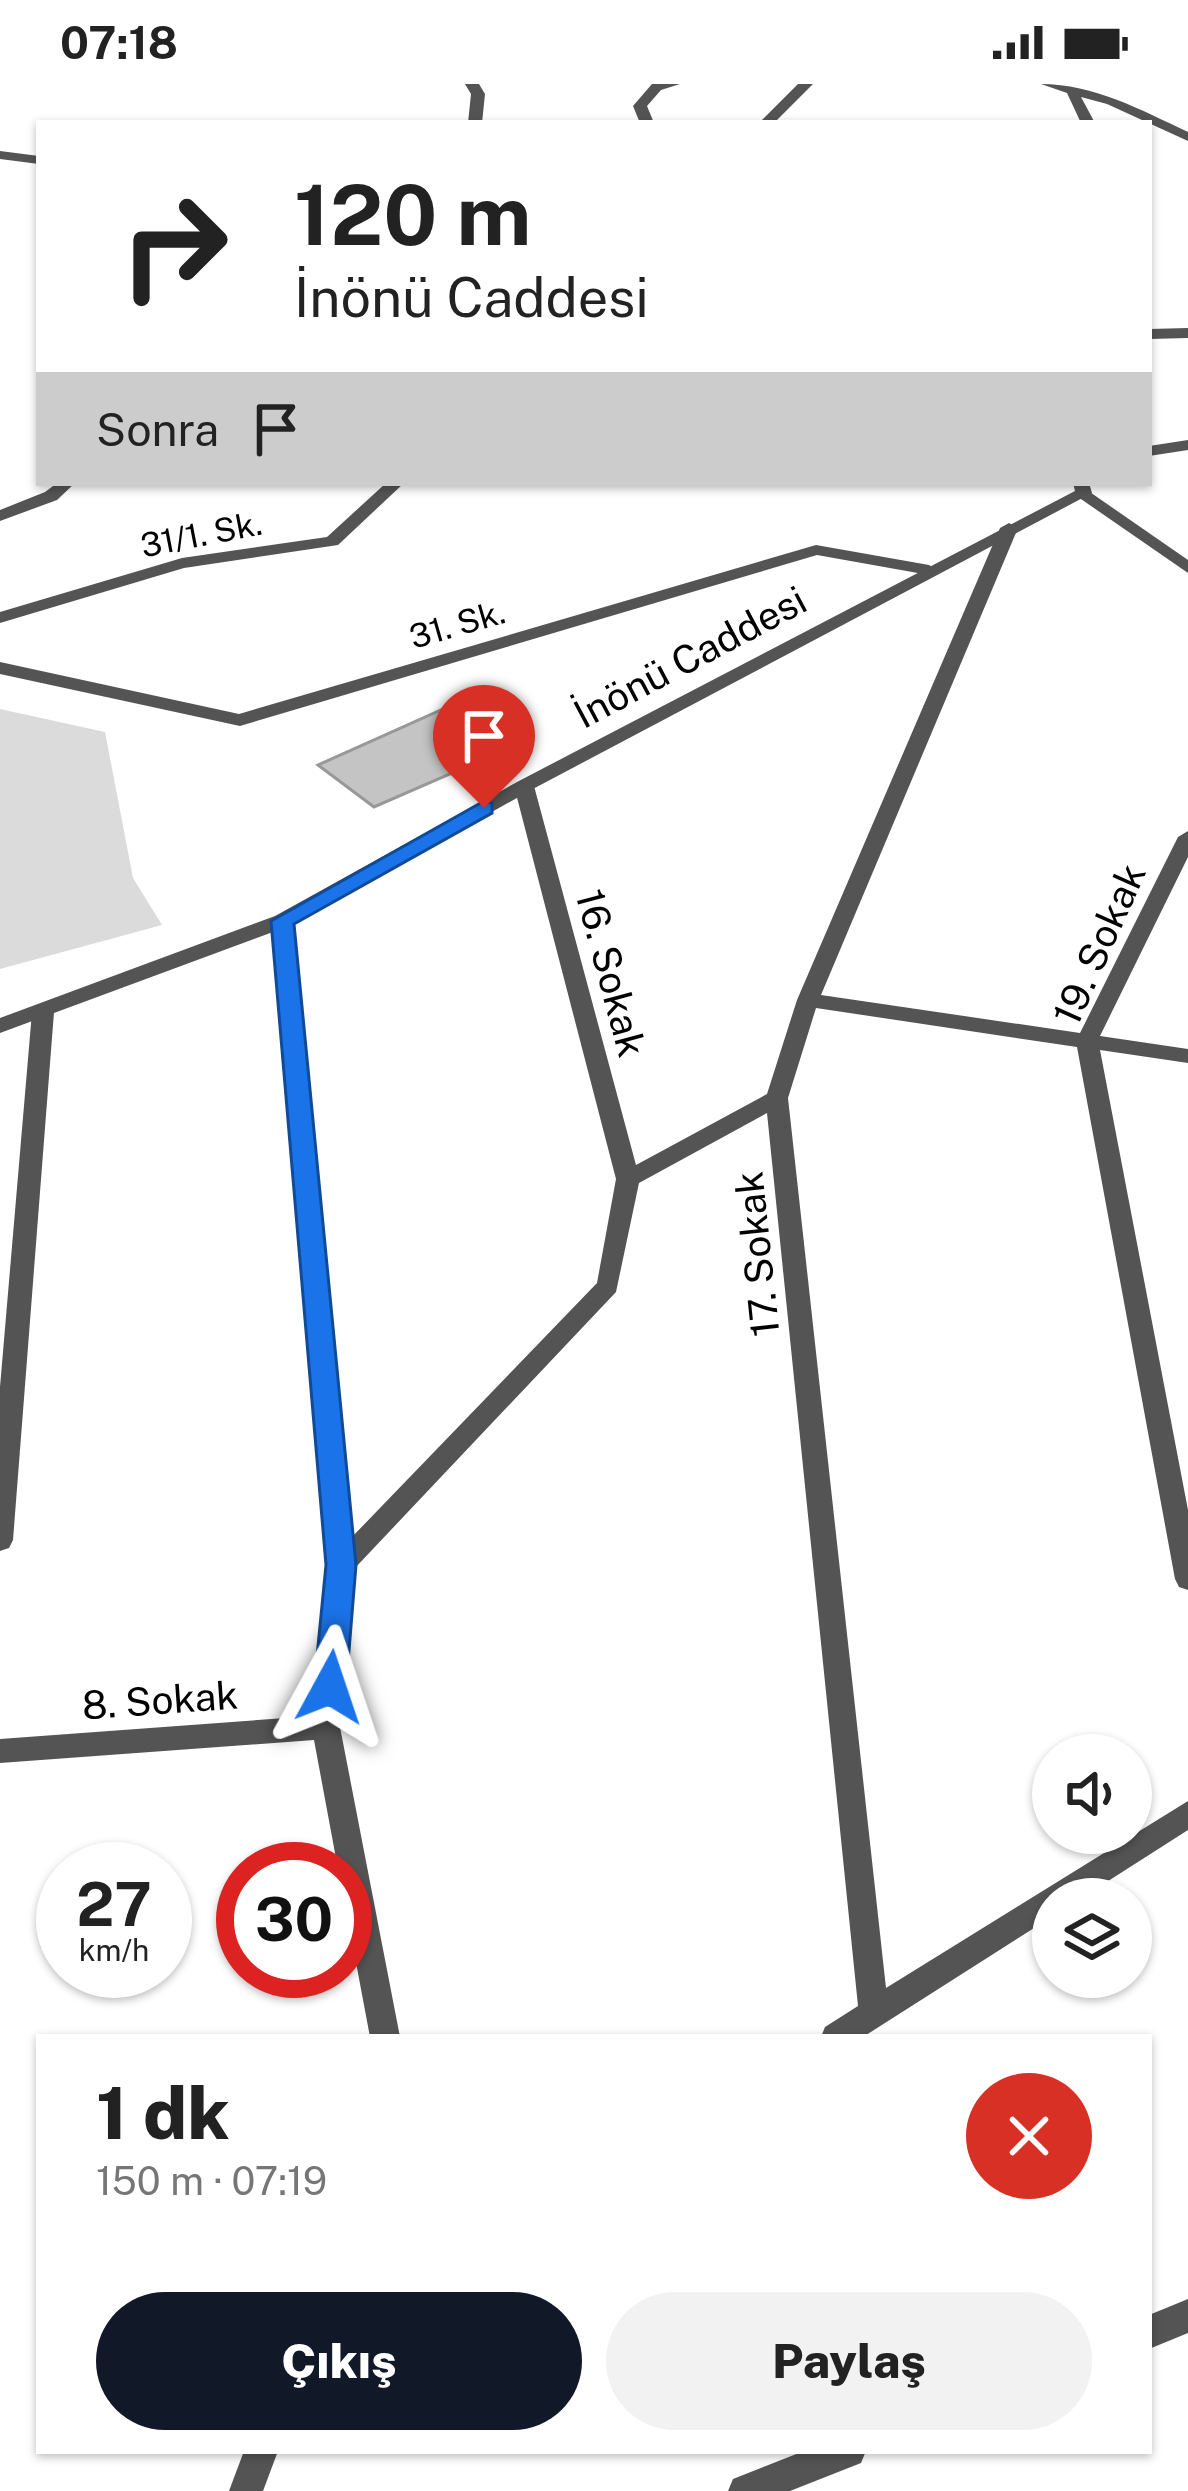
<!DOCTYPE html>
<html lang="tr">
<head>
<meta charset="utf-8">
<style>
  body { margin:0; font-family:"Public Sans",sans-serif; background:#f2f2f2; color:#222; height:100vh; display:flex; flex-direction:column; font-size:45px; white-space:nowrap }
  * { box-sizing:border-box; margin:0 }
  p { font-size:39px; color:#767676 }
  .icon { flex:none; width:66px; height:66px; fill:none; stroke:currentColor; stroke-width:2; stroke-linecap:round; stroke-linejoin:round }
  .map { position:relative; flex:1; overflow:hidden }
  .details { position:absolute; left:36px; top:1950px; width:1116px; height:420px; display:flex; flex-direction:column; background:#fff; border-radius:0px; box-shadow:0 3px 9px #0004 }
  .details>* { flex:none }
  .guide { position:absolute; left:36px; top:36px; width:1116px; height:366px; border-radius:0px; box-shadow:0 3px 9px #0004; background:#fff; color:#222; overflow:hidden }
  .tools { position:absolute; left:1032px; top:1650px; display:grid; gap:24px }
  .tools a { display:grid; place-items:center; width:120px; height:120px; border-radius:50%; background:#fff; box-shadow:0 3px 9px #0004; font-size:60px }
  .speed { position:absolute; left:36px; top:1758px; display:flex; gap:24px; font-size:60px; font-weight:700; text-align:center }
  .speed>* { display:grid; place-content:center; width:156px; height:156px; border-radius:50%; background:#fff; box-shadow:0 3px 9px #0004; line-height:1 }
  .speed small { font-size:30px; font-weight:400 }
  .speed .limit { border:18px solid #d22; background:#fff; color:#111 }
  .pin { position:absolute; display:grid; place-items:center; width:102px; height:102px; color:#fff; margin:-123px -51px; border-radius:50% 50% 50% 0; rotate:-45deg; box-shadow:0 0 12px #0007 }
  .pin .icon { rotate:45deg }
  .me { position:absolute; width:132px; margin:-66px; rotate:5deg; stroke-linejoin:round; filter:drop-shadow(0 0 9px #0008) }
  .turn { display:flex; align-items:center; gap:42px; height:252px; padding:0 60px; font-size:54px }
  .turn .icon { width:156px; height:156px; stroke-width:2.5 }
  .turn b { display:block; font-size:84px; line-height:102px }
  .then { display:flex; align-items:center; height:114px; padding:0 60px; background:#0003; gap:24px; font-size:45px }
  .round { display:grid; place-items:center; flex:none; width:126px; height:126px; border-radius:63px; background:#f2f2f2 }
  .head { display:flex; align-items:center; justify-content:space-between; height:204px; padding:0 60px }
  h1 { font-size:72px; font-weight:800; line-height:90px }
  .cta { display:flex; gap:24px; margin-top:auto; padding:24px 60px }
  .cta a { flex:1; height:138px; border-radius:72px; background:#111827; color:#fff; font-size:48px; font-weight:800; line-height:138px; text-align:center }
  .cta a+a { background:#f2f2f2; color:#222 }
  .status { display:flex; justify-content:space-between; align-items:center; height:84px; padding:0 60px; background:#fff; direction:ltr }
  .status svg { height:33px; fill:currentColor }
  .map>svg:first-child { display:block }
</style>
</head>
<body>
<div class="status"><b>07:18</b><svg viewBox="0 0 49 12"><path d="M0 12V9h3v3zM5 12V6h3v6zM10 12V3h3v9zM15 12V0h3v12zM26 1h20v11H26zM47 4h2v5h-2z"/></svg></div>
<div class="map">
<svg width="1188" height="2407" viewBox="0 0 1188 2407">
  <rect width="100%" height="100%" fill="#fff"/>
  <polygon fill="#dbdbdb" points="0,625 105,648 133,794 162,841 0,885"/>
  <polygon fill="#c4c4c4" stroke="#989898" stroke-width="3" points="470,613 530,655 374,723 318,681"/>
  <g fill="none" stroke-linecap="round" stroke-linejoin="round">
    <g fill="#545454" fill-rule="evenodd">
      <polygon points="652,0 680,0 661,6 647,22 654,39 640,39 633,22"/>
      <polygon points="798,0 813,0 774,39 759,39"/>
      <path d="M1041,0C1094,0 1141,26 1188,48V57L1107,20L1081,13L1095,39H1081L1067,9Z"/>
      <polygon points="0,67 39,72 39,80 0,75"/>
      <polygon points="1188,244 1188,254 1149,255 1149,245"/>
      <polygon points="386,399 404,399 338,461 184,484 0,539 0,528 182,474 327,453"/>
      <polygon points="1084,404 1188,476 1188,489 1078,413 1078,405"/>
      <polygon points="1009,439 1018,444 821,911 1080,949 1178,753 1188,747 1188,773 1100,952 1188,965 1188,979 1100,966 1188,1426 1188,1506 1179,1503 1175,1495 1077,963 816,924 788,1014 886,1904 1188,1717 1188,1746 1080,1815 1053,1815 1053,1832 863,1953 821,1953 825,1943 858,1922 767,1029 639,1099 616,1208 354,1485 340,1643 400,1953 370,1953 345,1820 345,1785 338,1785 314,1656 0,1679 0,1655 313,1632 328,1481 272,837 282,830 292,837 352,1453 597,1199 616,1095 514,702 524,696 534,702 636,1081 767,1010 797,916 1000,444"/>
      <polygon points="816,461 929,481 938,486 929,491 817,471 240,642 0,590 0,578 239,630"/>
      <polygon points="43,921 54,928 13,1456 9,1464 0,1467 0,1303 32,928"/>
      <polygon points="1188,2215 1188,2249 1149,2265 1149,2231"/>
      <polygon points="244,2367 278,2367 263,2407 229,2407"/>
      <polygon points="804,2367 866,2367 861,2379 790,2407 728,2407 733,2395"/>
    </g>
    <g fill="#545454" fill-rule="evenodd">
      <polygon points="465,0 479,0 485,10 482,39 468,39 471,10"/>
      <polygon points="1188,356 1188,366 1149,372 1149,362"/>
      <polygon points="57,399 75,399 57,416 0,437 0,426 45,408"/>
      <polygon points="1073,399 1089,399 1092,409 531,706 289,842 0,949 0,934 275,832 517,698 1075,407"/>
    </g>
  </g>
  <polygon fill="#1a73e8" stroke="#114b97" stroke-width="3" points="484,717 492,719 492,729 294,840 356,1481 346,1603 341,1612 330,1616 319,1612 314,1603 326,1481 271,837"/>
  <g text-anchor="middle" stroke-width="10" stroke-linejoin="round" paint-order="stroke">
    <g font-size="33" fill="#000" stroke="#fff">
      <text transform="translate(201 450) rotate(-11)" y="12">31/1. Sk.</text>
      <text transform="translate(457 540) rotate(-16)" y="12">31. Sk.</text>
    </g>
    <g font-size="39" fill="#000" stroke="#fff">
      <text transform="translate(690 573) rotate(-28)" y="14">İnönü Caddesi</text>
      <text transform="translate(1099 860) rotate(-66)" y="14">19. Sokak</text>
      <text transform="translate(611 889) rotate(75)" y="14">16. Sokak</text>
      <text transform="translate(757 1170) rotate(-96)" y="14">17. Sokak</text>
      <text transform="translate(160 1616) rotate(-4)" y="14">8. Sokak</text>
    </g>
  </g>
</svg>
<div class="tools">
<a><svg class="icon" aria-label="sound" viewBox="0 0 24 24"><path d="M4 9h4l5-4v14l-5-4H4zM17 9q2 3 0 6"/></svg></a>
<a><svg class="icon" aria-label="layers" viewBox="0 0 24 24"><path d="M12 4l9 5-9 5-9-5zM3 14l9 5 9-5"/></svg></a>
</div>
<div class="speed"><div>27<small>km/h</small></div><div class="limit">30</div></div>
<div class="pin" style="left:484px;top:724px;background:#d93025"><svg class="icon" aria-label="arrive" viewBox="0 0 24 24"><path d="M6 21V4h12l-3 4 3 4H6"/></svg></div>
<svg class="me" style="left:330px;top:1603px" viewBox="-20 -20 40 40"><path d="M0-17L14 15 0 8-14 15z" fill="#1a73e8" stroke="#fff" stroke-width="4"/></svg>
<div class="guide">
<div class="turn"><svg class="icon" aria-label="right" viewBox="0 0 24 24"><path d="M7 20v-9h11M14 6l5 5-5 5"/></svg><div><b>120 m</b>İnönü Caddesi</div></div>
<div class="then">Sonra<svg class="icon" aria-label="arrive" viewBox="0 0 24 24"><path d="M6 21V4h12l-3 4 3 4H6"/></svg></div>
</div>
<section class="details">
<div class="head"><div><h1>1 dk</h1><p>150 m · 07:19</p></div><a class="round" style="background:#d93025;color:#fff"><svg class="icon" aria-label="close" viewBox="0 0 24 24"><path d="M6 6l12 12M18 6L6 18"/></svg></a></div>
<div class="cta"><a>Çıkış</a><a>Paylaş</a></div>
</section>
</div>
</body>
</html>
